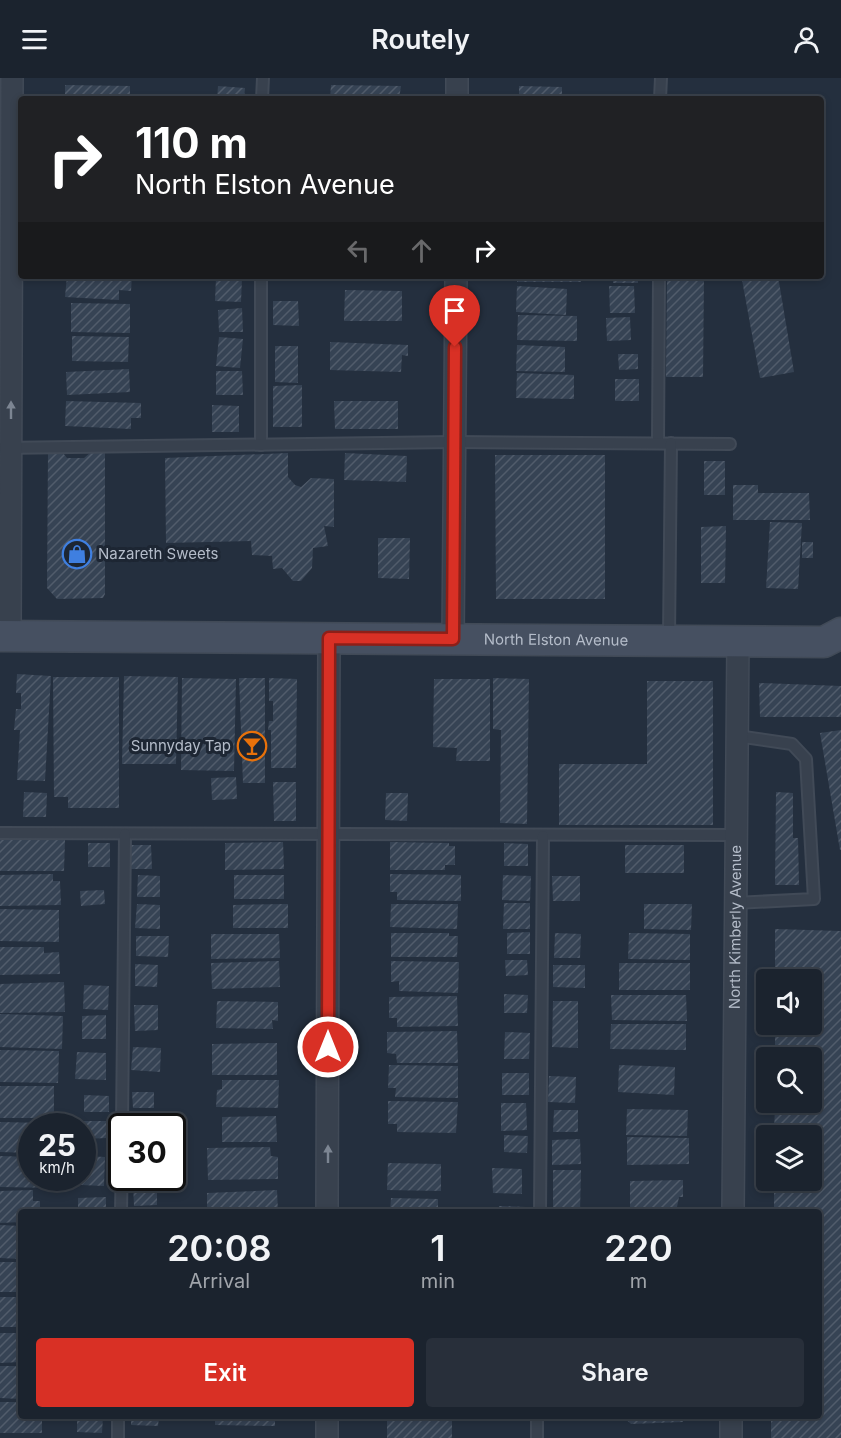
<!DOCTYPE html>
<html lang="en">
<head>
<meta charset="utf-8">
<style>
  body { margin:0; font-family:Inter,sans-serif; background:#282f3a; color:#f1f3f6; height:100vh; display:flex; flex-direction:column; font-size:22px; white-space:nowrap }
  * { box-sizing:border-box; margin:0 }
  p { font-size:20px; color:#a0a4aa }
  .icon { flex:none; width:33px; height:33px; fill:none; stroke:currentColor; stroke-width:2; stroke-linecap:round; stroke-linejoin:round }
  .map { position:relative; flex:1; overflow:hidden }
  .sheet { position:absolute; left:18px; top:1131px; width:804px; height:210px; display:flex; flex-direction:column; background:#1b232e; border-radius:6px; box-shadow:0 3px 9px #0003,0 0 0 2px #39404a }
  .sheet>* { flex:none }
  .banner { position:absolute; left:18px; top:18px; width:806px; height:183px; border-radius:6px; box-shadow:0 3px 9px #0003,0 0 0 2px #39404a; background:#202124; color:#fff; overflow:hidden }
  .fabs { position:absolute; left:756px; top:891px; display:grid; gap:12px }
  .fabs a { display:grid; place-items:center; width:66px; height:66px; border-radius:6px; background:#1b232e; box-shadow:0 3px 9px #0003,0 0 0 2px #39404a; font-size:30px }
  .speed { position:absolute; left:18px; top:1035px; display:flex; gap:12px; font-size:30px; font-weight:700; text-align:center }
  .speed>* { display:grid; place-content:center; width:78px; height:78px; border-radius:50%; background:#1b232e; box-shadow:0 3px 9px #0003,0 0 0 2px #39404a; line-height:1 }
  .speed small { font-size:15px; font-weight:400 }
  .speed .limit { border:3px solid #111; border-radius:9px; background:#fff; color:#111 }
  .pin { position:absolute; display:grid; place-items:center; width:51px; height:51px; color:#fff; margin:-62px -26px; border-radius:50% 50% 50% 0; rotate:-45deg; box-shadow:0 0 6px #0007 }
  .pin .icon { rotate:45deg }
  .me { position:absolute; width:66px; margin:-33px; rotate:0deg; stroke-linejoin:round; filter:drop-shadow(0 0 4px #0008) }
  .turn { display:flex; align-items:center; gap:21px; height:126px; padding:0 18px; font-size:27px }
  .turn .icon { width:78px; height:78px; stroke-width:2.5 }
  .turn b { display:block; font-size:42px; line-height:51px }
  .lanes { display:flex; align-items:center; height:57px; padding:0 18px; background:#0003; justify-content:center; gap:30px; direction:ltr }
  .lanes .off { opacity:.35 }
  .eta { display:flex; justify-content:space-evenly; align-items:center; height:102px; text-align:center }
  .eta b { font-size:36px; font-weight:600; line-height:42px }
  .primary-button { display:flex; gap:12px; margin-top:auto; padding:12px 18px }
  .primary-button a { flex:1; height:69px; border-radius:6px; background:#d93025; color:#fff; font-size:24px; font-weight:600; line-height:69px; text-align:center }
  .primary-button a+a { background:#282f3a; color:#f1f3f6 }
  header { display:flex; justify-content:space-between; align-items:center; height:78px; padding:0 18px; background:#1b232e; font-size:27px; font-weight:600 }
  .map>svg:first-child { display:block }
</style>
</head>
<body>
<header><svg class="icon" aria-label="menu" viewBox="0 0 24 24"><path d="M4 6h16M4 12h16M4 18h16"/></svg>Routely<svg class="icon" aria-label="person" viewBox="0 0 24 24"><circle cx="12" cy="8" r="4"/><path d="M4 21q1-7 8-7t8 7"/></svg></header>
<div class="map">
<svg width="841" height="1360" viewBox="0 0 841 1360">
  <defs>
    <pattern id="building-hatch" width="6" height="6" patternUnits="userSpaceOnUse" patternTransform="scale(1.5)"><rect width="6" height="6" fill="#364354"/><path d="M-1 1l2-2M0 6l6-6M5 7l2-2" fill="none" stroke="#515c6b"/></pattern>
  </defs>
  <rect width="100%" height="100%" fill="#242f3e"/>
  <g fill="url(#building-hatch)">
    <polygon points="65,7 130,8 130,21 65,21"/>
    <polygon points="331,7 401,8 399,21 330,21"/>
    <polygon points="218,8 245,10 244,21 217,21"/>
    <polygon points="519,8 562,9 562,21 519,21"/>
    <polygon points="67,198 132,198 131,213 119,212 119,222 65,219"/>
    <rect x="356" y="198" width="44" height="5"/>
    <rect x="517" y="198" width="64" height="6"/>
    <rect x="613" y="198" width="25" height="7"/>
    <polygon points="667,198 704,198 703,299 666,299"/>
    <polygon points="763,198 778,198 794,294 760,300 742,202"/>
    <polygon points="216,199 242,200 241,224 215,223"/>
    <polygon points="517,208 567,211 566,237 516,234"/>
    <polygon points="609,208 634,208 635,235 610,235"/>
    <polygon points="345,212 402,213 402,243 344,243"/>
    <polygon points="273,223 298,223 299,248 273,247"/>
    <polygon points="71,225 130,226 130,255 71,254"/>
    <polygon points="242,230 243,254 219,254 218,232"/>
    <polygon points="518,237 577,238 577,263 517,262"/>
    <polygon points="630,239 631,262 607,263 606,240"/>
    <polygon points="72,258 129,259 128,284 72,283"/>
    <polygon points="219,259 243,261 240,290 216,288"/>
    <polygon points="330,264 408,267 408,278 402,277 401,294 330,292"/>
    <polygon points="517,267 565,269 565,294 516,293"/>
    <polygon points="275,268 298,268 298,305 275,304"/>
    <polygon points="618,276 638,276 638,291 619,292"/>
    <polygon points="129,291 130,314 67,317 66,294"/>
    <polygon points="216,293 242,293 243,317 216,317"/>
    <polygon points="517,295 574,297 574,321 516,320"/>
    <rect x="615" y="301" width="24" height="22"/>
    <polygon points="302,307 302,349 273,349 273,308"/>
    <polygon points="66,323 141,325 141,340 131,340 131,351 65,348"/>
    <polygon points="334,323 398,323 398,351 335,351"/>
    <polygon points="212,327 239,328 239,354 212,354"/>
    <polygon points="91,374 105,375 105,516 103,520 57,521 47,510 48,375 63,375 67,380 84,380"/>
    <polygon points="288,375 288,399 295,407 301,409 311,400 334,401 334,449 324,448 328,468 313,470 312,490 301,503 293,503 282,490 273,491 272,478 252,477 251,463 166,465 165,380"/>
    <polygon points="345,375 407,378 406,404 344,402"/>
    <polygon points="495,377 605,377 605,521 496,521"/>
    <rect x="704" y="383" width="21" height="34"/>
    <polygon points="733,407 758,407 758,415 809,415 810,442 733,442"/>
    <polygon points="770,444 802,445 798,511 766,510"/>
    <polygon points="726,448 725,505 701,505 701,449"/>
    <polygon points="378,460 410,460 409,501 378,500"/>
    <rect x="802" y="464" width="11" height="16"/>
    <polygon points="17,596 51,598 45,703 17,702 20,652 14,652 16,631 21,631 21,615 16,615"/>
    <polygon points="124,598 178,599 176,686 122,686"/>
    <polygon points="53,599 119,599 119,730 68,730 68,719 54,719"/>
    <polygon points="182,600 236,601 234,693 181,692"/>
    <polygon points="239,600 265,600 265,705 243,705"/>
    <polygon points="269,600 297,601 296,690 271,690 271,652 268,652 269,643 273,643 273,623 269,623"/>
    <polygon points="493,600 529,601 527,746 500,745 501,652 493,651"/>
    <polygon points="434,601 490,601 490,683 456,683 457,670 433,669"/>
    <polygon points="647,603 713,603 713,747 559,747 559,686 647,686"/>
    <polygon points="759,605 841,608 841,639 760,639"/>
    <polygon points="841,652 841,772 840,772 820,655"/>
    <polygon points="236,699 237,721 212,722 211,700"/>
    <polygon points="273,704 296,704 296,743 274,743"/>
    <polygon points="24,714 47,715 46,739 23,739"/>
    <polygon points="776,714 793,715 793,760 798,760 799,807 775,807"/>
    <polygon points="386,715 408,715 407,743 385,742"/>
    <polygon points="0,760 65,761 64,793 0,793"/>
    <polygon points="283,764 284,791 225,792 225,765"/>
    <polygon points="390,764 449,765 449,768 455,768 455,787 445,787 445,792 390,792"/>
    <rect x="88" y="765" width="22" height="24"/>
    <polygon points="504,765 528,766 528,788 504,788"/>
    <polygon points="130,767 151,767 152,791 131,791"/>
    <rect x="625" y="767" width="59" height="28"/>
    <polygon points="53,796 53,803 60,803 61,827 0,828 0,797"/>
    <polygon points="390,796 461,797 461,823 397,822 397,814 390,814"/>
    <polygon points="138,797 160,798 160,819 137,819"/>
    <rect x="234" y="797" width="50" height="24"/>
    <polygon points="503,797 531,798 530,823 502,822"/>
    <polygon points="552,798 580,798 580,823 553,823"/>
    <polygon points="104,812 105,826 81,828 80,813"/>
    <polygon points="504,825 530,825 530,851 503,851"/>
    <polygon points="137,826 160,827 160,851 135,850"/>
    <polygon points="288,826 288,850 233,850 233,827"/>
    <polygon points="391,826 458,826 457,851 390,849"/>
    <polygon points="644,826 692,826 691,852 644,851"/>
    <polygon points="0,831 59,832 59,864 0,863"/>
    <polygon points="775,851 841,853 841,1360 771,1360 771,1338 819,1338 819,1134 774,1134 774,1102 812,1102 812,1058 774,1058 775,1024 812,1024 812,980 775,980 775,946 812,946 812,902 775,902"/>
    <polygon points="530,854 530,876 507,876 507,855"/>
    <polygon points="391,855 449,855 449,858 458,858 457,879 391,879"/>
    <polygon points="555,855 581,856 580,880 554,880"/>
    <polygon points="629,855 690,856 690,882 628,881"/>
    <polygon points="211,856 279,856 280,880 211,881"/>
    <polygon points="136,858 169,858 168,879 136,878"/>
    <polygon points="0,869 44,869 44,875 59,874 60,896 0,897"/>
    <polygon points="505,882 527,882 528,897 506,898"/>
    <polygon points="279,883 280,909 212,911 211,885"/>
    <polygon points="391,883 459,884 458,915 399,913 399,903 391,904"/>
    <rect x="619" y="885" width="71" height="27"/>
    <polygon points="135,886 158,887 157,909 135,908"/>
    <polygon points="553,887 585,887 585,910 553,909"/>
    <polygon points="64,904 65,934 0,935 0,906"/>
    <polygon points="84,907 109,908 108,932 83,931"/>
    <polygon points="504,916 528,917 527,935 504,935"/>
    <polygon points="611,917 686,917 687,943 612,942"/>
    <polygon points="457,918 458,948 397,949 397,940 389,940 389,919"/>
    <polygon points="217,923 278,924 278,943 272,942 273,951 216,950"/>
    <polygon points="553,923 578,923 578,970 552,969"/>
    <polygon points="134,927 158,927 158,952 135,953"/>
    <polygon points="0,936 63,938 62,971 0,969"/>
    <polygon points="106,937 106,961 82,961 82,938"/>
    <polygon points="611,946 686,946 686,972 610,971"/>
    <polygon points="457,953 458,985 397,985 396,976 387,975 387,954"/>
    <polygon points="505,954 530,955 529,981 504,981"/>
    <polygon points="277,965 277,997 212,997 212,966"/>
    <polygon points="133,969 161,970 160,994 131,992"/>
    <polygon points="0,972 59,973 58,1005 0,1004"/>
    <polygon points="77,974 106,975 106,1002 75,1001"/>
    <polygon points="389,987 458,988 458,1020 395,1019 396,1010 388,1010"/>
    <polygon points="619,987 675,989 674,1017 618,1014"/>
    <rect x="502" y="995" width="27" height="22"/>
    <polygon points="549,998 576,999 575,1025 548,1024"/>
    <polygon points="222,1002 279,1002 278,1030 216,1029 217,1012 222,1011"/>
    <rect x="0" y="1008" width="54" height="32"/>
    <polygon points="132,1014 154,1014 154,1030 133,1030"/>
    <polygon points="84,1017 109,1018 109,1034 84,1034"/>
    <polygon points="388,1023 458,1024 456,1055 397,1054 397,1046 388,1046"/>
    <polygon points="501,1025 526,1025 527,1052 501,1053"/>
    <polygon points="627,1031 688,1032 687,1058 626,1057"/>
    <polygon points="554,1032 578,1032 578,1054 553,1054"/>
    <polygon points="276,1038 277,1064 222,1064 222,1039"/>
    <polygon points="82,1043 106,1043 107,1060 82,1061"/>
    <polygon points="0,1044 45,1045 45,1048 32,1048 32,1075 0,1074"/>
    <polygon points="504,1057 528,1058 527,1075 504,1074"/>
    <polygon points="627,1059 689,1060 689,1086 627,1087"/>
    <polygon points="580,1061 581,1086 552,1087 552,1062"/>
    <polygon points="270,1069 271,1078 278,1079 278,1101 208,1102 207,1070"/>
    <polygon points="0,1078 32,1079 32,1100 56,1100 56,1110 0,1109"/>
    <polygon points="87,1078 105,1079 104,1108 81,1107 82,1090 87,1090"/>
    <polygon points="388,1085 441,1086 441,1113 387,1112"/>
    <polygon points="492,1090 522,1091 522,1116 493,1115"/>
    <polygon points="553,1092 581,1092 580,1134 553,1134"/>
    <polygon points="683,1102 683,1119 679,1119 676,1134 630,1134 630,1103"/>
    <polygon points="133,1106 157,1106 157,1127 134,1128"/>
    <polygon points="33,1112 33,1123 40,1123 40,1134 21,1134 21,1144 0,1145 0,1113"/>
    <polygon points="277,1112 278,1134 207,1134 207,1115"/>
    <polygon points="106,1119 106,1134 78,1134 78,1120"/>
    <polygon points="391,1120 438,1121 438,1134 390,1134"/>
    <polygon points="499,1128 526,1129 526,1134 499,1134"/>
    <polygon points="0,1147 21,1148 21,1181 0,1180"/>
    <rect x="0" y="1184" width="21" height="30"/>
    <rect x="0" y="1219" width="21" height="30"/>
    <polygon points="0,1255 21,1255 21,1284 0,1285"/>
    <polygon points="0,1288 21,1288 21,1321 0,1320"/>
    <polygon points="0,1324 21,1324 21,1338 42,1338 42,1355 0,1355"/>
    <polygon points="77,1338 103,1338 102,1355 77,1354"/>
    <polygon points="131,1338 159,1338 158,1348 131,1347"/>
    <polygon points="215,1338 275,1338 275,1348 215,1347"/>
    <polygon points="622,1338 683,1338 683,1344 631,1346"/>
    <polygon points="387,1340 452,1341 452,1360 387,1360"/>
  </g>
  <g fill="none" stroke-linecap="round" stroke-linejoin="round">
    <g stroke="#414a57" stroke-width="14">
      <g id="service">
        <polyline points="262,21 263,0"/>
        <polyline points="660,21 661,0"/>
        <polyline points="658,365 659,198"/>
        <polyline points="261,367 261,198"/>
        <polyline points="0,370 454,364 730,366"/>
        <polyline points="669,560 671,365"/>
        <polyline points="0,755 736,757"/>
        <polyline points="735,825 814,821 806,681 792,666 737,658"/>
        <polyline points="122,1048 125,756"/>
        <polyline points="121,1134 122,1077"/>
        <polyline points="540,1134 543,758"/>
        <polyline points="118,1360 118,1338"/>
        <polyline points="537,1360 537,1338"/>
      </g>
    </g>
    <g stroke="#414a57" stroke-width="24">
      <g id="minor">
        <polyline points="457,21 457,0"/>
        <polyline points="10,558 12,0"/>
        <polyline points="453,561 456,198"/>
        <polyline points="327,1134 329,560"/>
        <path id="s1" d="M733,1134L738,563"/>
        <polyline points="327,1360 327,1338"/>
        <polyline points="731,1360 731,1338"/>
      </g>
    </g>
    <g stroke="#414a57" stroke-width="33">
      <g id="secondary">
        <path id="s2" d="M0,558L824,564L841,555"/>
      </g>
    </g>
    <use href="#service" stroke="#38414e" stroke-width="10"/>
    <use href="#minor" stroke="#38414e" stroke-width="21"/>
    <use href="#secondary" stroke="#465061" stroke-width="30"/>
  </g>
  <defs><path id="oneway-solid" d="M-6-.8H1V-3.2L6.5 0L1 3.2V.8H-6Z" transform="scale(1.5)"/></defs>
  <g fill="#7c8592">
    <use href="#oneway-solid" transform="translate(11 332) rotate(-90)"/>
    <use href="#oneway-solid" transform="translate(328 1076) rotate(-90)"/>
  </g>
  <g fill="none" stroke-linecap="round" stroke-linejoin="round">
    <g stroke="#8d1f18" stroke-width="15">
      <polyline id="route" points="328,969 329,560 453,561 455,269"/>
    </g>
    <use href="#route" stroke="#d93025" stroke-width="10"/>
  </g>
  <defs>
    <g id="shop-ring" transform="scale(1.5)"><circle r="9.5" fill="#1d2633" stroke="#3f7fe0" stroke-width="1.5"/><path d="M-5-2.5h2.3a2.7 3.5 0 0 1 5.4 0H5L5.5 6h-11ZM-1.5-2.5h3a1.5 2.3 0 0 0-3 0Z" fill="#3f7fe0"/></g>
    <g id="bar-ring" transform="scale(1.5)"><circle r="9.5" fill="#1d2633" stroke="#e8710a" stroke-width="1.5"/><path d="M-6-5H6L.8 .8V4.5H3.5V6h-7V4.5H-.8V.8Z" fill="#e8710a"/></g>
  </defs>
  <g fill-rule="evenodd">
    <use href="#shop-ring" x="77" y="476"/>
    <use href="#bar-ring" x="252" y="668"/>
  </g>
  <g text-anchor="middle" stroke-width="6" stroke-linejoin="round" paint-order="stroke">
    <g font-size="15" fill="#b4bcc9" stroke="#1d2633" text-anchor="start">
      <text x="98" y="481">Nazareth Sweets</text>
      <text x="231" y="673" text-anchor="end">Sunnyday Tap</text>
    </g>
    <g font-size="15" fill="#b4bcc9" stroke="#1d2633">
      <text dy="5" stroke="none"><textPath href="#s2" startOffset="556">North Elston Avenue</textPath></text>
      <text dy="5" stroke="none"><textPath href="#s1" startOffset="285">North Kimberly Avenue</textPath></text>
    </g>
  </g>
</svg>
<div class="fabs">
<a><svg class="icon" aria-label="sound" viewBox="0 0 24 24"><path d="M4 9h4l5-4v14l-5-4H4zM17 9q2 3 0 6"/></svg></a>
<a><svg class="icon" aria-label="search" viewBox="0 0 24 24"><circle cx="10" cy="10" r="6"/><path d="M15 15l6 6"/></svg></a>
<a><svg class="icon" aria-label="layers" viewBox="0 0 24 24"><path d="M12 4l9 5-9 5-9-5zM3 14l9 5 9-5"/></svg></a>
</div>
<div class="speed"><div>25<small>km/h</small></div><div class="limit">30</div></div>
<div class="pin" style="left:455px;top:269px;background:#d93025"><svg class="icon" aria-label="arrive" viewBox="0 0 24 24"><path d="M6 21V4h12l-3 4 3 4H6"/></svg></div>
<svg class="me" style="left:328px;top:969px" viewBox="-20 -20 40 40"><circle r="17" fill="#d93025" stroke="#fff" stroke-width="3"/><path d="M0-11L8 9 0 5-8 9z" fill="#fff"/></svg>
<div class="banner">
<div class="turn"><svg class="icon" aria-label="right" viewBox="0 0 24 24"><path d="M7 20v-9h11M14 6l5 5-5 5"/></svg><div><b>110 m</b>North Elston Avenue</div></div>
<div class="lanes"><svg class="icon off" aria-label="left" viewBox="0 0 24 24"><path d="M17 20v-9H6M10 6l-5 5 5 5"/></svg><svg class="icon off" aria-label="ahead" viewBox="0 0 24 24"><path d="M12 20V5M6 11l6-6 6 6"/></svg><svg class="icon" aria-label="right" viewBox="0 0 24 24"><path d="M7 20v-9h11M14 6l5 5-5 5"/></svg></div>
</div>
<section class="sheet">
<div class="eta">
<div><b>20:08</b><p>Arrival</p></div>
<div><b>1</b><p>min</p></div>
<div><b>220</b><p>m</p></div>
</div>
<div class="primary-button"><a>Exit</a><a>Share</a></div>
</section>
</div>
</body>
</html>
